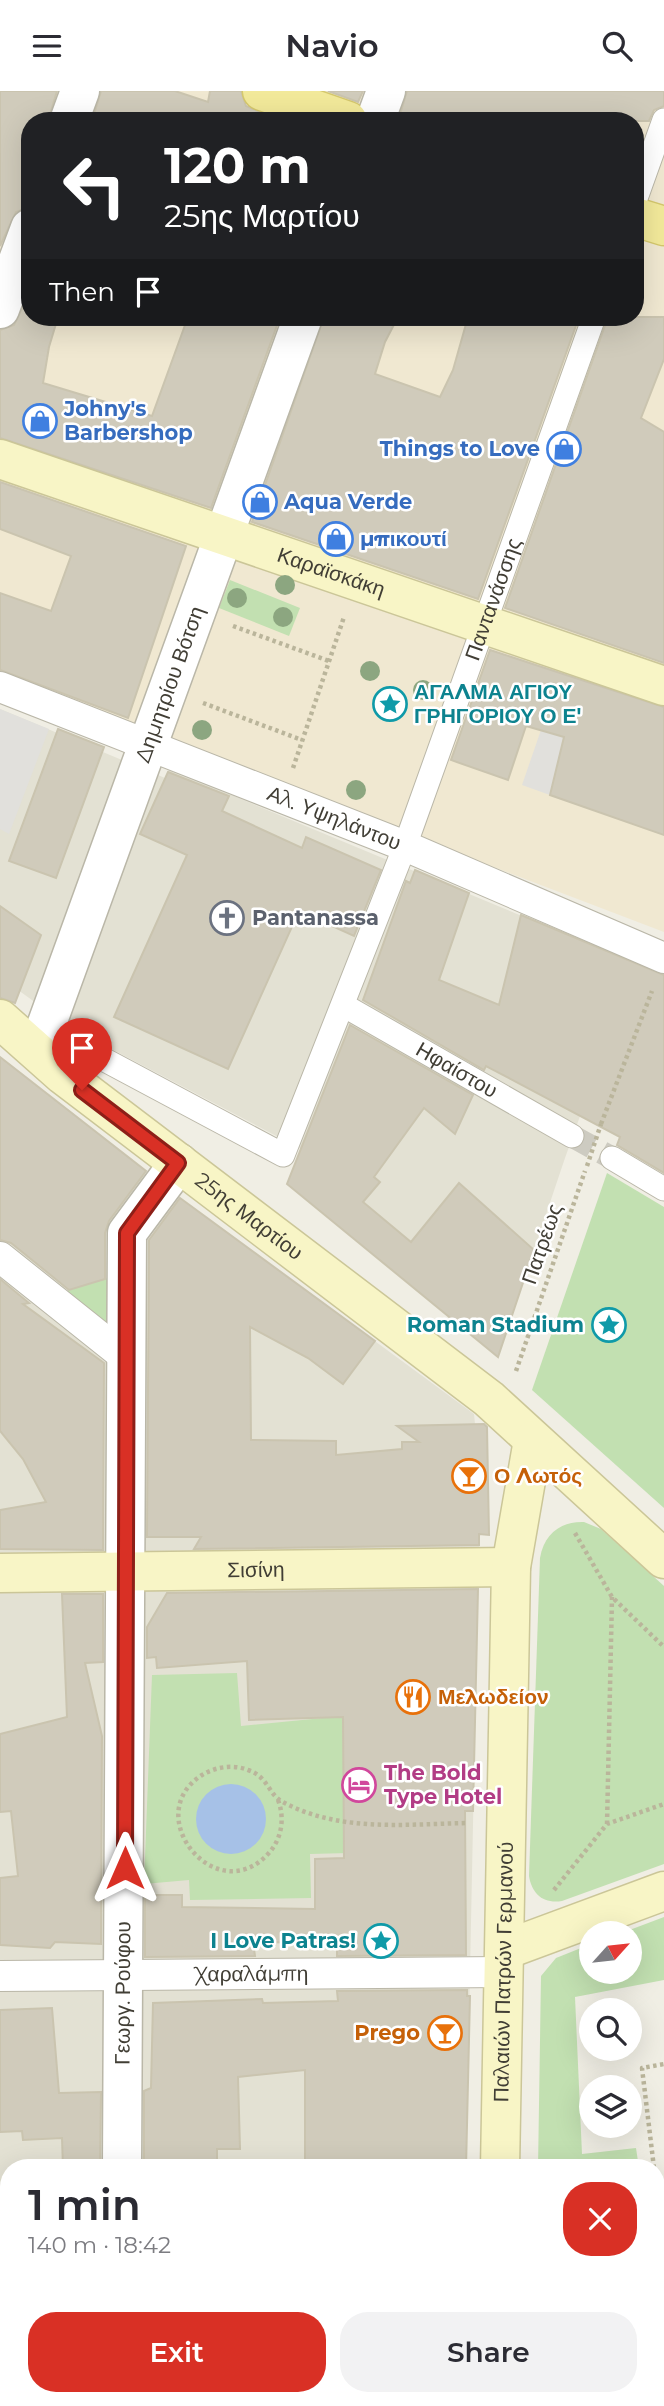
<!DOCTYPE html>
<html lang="en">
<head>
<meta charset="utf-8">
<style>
  body { margin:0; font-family:Montserrat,sans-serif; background:#f2f2f3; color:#2b2b33; height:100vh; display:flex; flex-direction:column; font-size:26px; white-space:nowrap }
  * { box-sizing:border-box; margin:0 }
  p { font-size:23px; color:#7c7c81 }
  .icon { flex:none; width:38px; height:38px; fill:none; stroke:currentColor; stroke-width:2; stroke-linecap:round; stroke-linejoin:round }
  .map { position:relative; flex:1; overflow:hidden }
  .side { position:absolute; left:0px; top:2068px; width:665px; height:247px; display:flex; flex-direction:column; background:#fff; border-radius:28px 28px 0 0; box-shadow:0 7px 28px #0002 }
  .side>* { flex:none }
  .banner { position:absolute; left:21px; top:21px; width:623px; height:214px; border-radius:28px; box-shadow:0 7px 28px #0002; background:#202124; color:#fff; overflow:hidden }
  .needle { width:46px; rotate:63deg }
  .tools { position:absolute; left:579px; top:1830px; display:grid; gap:14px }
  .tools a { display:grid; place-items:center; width:63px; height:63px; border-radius:50%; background:#fff; box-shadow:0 7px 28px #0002; font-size:35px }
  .pin { position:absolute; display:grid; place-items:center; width:60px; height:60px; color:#fff; margin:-72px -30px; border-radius:50% 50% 50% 0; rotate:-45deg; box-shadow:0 0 7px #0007 }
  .pin .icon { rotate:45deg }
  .me { position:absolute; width:77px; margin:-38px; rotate:0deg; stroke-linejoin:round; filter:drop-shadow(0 0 5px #0008) }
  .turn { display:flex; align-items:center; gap:24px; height:147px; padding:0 28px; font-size:32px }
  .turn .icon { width:91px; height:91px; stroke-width:2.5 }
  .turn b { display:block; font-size:49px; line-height:60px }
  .then { display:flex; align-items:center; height:66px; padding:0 28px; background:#0003; gap:14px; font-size:26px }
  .round { display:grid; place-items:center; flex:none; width:74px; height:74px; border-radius:28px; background:#f2f2f3 }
  .head { display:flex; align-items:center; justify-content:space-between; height:119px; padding:0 28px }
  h1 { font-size:42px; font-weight:600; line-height:52px }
  .cta { display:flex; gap:14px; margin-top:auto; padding:14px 28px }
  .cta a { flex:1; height:80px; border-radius:28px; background:#d93025; color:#fff; font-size:28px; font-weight:600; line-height:80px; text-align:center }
  .cta a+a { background:#f2f2f3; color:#2b2b33 }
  header { display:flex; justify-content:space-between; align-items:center; height:91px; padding:0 28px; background:#fff; font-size:32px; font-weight:600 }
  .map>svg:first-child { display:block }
</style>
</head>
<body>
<header><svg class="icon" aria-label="menu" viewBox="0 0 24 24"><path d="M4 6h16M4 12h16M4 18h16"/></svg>Navio<svg class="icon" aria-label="search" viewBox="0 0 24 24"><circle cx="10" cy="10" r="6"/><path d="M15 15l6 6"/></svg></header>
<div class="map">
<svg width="664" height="2315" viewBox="0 0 664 2315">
  <rect width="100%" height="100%" fill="#f0eee4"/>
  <g fill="#e3e1d3">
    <polygon points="0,618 165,687 169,678 635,872 565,1067 498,1266 287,1093 301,1058 68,935 0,886"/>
    <polygon points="0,966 175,1103 474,1323 475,1333 487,1334 489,1444 480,1444 478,1488 466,2077 9,2077 9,2306 656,2306 656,2303 664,2304 664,2315 0,2315"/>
  </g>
  <path fill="#f0e8d1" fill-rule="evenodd" d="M0,0H664V841L151,645L0,596ZM30,30H635V226H30Z"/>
  <g fill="#c2e0b1">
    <polygon points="230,489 300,517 289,545 219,517"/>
    <polygon points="607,1082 664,1116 664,1417 532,1299"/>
    <polygon points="118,1184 125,1261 60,1202"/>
    <path d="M584,1431L601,1438L664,1495V1773L562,1810C543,1813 532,1803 529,1785L540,1467C544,1443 561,1430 584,1431Z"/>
    <polygon points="237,1582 241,1635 343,1625 349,1762 310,1763 311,1807 190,1809 189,1789 144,1793 152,1584"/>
    <polygon points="664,1826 664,1889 575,1906 582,2063 636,2057 639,2077 538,2077 541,1885 556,1867 591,1853 592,1881 630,1881 630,1843 619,1843"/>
  </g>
  <g fill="#e1e0dc">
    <polygon points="561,581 612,598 572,712 522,694"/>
    <polygon points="0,618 49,638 9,743 0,738"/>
  </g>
  <circle fill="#a6c1e7" cx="231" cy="1728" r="35"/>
  <g fill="#d0cbbb" stroke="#cac4af" stroke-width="2">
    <polygon points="0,0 57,0 48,30 30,30 30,116 16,121 0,155"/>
    <polygon points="101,0 175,0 208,11 210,0 241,0 246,15 281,30 92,30"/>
    <polygon points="328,0 363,0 358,11"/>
    <polygon points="407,0 664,0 664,15 654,19 649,30 398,30"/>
    <polygon points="30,201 30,226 58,226 49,256 43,292 152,325 188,226 280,226 211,417 0,347 0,239 14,234"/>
    <polygon points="324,226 398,226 385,251 375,283 440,306 453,279 468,226 579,226 478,508 252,431"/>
    <polygon points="608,226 664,226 664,268 641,327 664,341 664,572 505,517"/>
    <polygon points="0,391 186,455 128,627 0,579 0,502 51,520 71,465 0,438"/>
    <polygon points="490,559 664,616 664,744 550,704 564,646 526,635 508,689 451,669"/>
    <polygon points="58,638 104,656 56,787 9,770"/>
    <polygon points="168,681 229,705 222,720 302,757 306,746 381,779 354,845 299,820 228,978 114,926 187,764 140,743"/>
    <polygon points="415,779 469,802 439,889 499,914 521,824 664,884 664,1082 617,1054 620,1046 486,975 484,979 363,909 406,790 410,792"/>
    <polygon points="0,815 41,844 15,912 0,907"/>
    <polygon points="350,934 473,1004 455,1043 424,1017 374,1086 380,1091 363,1111 411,1151 459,1092 534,1159 498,1266 287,1093"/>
    <polygon points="0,966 146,1080 109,1130 105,1142 105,1188 69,1199 11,1152 0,1149"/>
    <polygon points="180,1107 375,1250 343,1293 308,1267 250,1236 251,1349 336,1350 336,1364 402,1358 402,1351 419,1351 397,1335 484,1333 487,1336 489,1444 479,1443 479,1454 194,1458 201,1446 147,1446 149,1149"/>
    <polygon points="0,1188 29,1212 23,1213 104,1272 103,1459 0,1458 0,1419 46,1411 23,1368 0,1340"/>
    <polygon points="478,1498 473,1720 465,1720 466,1864 337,1865 337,1852 253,1851 255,1865 145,1866 145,1804 182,1804 182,1816 315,1818 315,1768 344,1767 343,1626 249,1629 247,1570 157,1577 156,1566 147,1567 147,1536 167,1502"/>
    <polygon points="62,1503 103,1503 103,1571 85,1572 102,1645 101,1853 55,1851 50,1857 0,1854 0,1787 18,1785 11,1720 0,1721 0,1643 67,1626"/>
    <polygon points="467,1899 467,1905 470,1905 466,2077 305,2077 305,1979 238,1986 240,2058 217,2058 217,2077 144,2077 144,2000 151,1997 153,1912 262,1908 263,1912 338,1910 337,1900"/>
    <polygon points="52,1917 59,2002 101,2001 100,2077 63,2077 62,2047 23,2049 22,2040 0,2041 0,1919"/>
  </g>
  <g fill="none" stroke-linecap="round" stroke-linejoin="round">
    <polyline stroke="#cdcbc1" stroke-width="23" stroke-dasharray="23 11" stroke-linecap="butt" points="572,1045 612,1067"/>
    <g stroke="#bab7a8" stroke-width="25">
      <g id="pedestrian">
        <polyline points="635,110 664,29"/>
        <path id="s1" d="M343,914L572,1045"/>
        <path id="s2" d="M45,937L283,1064L405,755L594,226"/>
        <polyline points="612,1067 664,1098"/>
      </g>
    </g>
    <g stroke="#bab7a8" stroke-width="32">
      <g id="minor">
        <path id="s3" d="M0,596L405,755L664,867"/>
        <polyline points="0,1166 129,1269"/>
        <path id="s4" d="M0,1885L504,1881"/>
        <polyline points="0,2273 9,2273"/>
      </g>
    </g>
    <g stroke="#bab7a8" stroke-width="41">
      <g id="tertiary">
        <polyline points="69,30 80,0"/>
        <polyline points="375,30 386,0"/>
        <polyline points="0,218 30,137"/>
        <path id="s5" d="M37,960L303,226"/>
        <path id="s6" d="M122,2077L127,1142L179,1072"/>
        <polyline points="119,2315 119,2306"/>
      </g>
    </g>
    <g stroke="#cbc698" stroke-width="41">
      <g id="secondary">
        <path id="s7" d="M0,368L664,595"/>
        <path id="s8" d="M0,928L63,984L489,1308L664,1468"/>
        <path id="s9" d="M0,1482L511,1476"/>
        <polyline points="505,1859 664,1800"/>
        <path id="s10" d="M500,2077L511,1476L533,1349"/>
        <polyline points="495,2315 495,2306"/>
      </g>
    </g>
    <g stroke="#d5c86d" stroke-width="41">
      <g id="primary">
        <polyline points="262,0 348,30"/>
        <polyline points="635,126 664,135"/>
      </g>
    </g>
    <g stroke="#bab59b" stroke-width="4.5" stroke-dasharray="3.5 3.5" stroke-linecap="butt">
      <polyline points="233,535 329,570"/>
      <polyline points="203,612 302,649"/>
      <polyline points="293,677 344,526"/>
      <polyline points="601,1033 652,900"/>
      <polyline points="516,1280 585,1080"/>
      <polyline points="575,1442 612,1506 664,1556"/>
      <path d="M278,1709C285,1727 282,1748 268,1763C216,1819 139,1724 202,1684C215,1676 233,1673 248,1679C267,1685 269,1703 281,1710C339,1742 405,1733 468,1732"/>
      <polyline points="607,1733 612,1506"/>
      <polyline points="554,1799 607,1733 664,1713"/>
      <polyline points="654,2077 642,1977 664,1973"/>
      <polyline points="656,2097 664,2156"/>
      <polyline points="656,2287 664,2287"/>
    </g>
    <use href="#pedestrian" stroke="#fff" stroke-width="23"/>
    <use href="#minor" stroke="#fff" stroke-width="30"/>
    <use href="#tertiary" stroke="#fff" stroke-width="38"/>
    <use href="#secondary" stroke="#f8f5c6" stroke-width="38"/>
    <use href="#primary" stroke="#f2e99a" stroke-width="38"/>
    <polyline stroke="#bab59b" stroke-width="4.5" stroke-dasharray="3.5 3.5" stroke-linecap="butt" points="587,1075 601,1033"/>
  </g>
  <g fill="#8ca680">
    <circle cx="285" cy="494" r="10"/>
    <circle cx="237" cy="507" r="10"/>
    <circle cx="283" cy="526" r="10"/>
    <circle cx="370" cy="580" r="10"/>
    <circle cx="423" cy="599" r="10"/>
    <circle cx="202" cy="639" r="10"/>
    <circle cx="356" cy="699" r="10"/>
  </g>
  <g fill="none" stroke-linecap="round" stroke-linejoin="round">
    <g stroke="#8d1f18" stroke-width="18">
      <polyline id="route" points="82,999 178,1072 127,1142 125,1777"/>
    </g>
    <use href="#route" stroke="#d93025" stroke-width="12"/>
  </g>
  <defs>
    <g id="shop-ring" transform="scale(1.75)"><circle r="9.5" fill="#fff" stroke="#3f7fe0" stroke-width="1.5"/><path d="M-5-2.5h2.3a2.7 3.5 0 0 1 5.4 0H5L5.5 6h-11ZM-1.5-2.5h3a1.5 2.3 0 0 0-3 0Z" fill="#3f7fe0"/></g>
    <g id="sight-ring" transform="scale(1.75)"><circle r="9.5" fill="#fff" stroke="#0f9aa8" stroke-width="1.5"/><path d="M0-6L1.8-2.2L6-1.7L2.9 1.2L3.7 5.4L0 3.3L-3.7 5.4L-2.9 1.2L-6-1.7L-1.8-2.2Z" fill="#0f9aa8"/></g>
    <g id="church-ring" transform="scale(1.75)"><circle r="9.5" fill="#fff" stroke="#6b7280" stroke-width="1.5"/><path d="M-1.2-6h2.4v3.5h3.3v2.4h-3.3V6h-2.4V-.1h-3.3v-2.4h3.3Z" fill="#6b7280"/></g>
    <g id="bar-ring" transform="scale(1.75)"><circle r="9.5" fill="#fff" stroke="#e8710a" stroke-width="1.5"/><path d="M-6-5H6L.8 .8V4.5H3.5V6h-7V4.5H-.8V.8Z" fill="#e8710a"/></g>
    <g id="restaurant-ring" transform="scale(1.75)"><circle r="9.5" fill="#fff" stroke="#e8710a" stroke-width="1.5"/><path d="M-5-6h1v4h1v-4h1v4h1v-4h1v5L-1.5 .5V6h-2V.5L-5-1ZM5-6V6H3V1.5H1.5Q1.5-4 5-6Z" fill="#e8710a"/></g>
    <g id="hotel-ring" transform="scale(1.75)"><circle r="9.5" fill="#fff" stroke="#d1479c" stroke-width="1.5"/><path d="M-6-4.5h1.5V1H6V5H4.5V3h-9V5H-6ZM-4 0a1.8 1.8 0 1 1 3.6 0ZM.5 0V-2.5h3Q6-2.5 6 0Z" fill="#d1479c"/></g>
  </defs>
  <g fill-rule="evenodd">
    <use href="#shop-ring" x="40" y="330"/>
    <use href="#shop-ring" x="564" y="358"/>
    <use href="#shop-ring" x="260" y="411"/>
    <use href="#shop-ring" x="336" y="448"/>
    <use href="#sight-ring" x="390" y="613"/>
    <use href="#church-ring" x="227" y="827"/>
    <use href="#sight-ring" x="609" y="1234"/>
    <use href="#bar-ring" x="469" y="1385"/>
    <use href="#restaurant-ring" x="413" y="1606"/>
    <use href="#hotel-ring" x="359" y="1694"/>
    <use href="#sight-ring" x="381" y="1850"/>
    <use href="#bar-ring" x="445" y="1942"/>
  </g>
  <g text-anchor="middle" stroke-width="5" stroke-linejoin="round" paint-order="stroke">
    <g font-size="21" font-weight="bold" fill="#366cbe" stroke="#fff" text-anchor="start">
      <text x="64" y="325">Johny's<tspan x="64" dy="24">Barbershop</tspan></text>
      <text x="540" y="365" text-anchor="end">Things to Love</text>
      <text x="284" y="418">Aqua Verde</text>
      <text x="360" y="455">μπικουτί</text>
    </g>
    <g font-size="21" fill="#413e35" stroke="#fff">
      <text dy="7" stroke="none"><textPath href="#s7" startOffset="350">Καραϊσκάκη</textPath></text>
      <text dy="7" stroke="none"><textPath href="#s2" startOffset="864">Παντανάσσης</textPath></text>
      <text dy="7" stroke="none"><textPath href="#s5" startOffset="390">Δημητρίου Βότση</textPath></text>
      <text dy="7" stroke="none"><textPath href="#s3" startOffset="359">Αλ. Υψηλάντου</textPath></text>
      <text dy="7" stroke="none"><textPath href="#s1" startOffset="131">Ηφαίστου</textPath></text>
      <text dy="7" stroke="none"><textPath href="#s8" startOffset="318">25ης Μαρτίου</textPath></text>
      <text transform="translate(542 1153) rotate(-71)" y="7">Πατρέως</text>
      <text dy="7" stroke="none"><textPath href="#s9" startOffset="256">Σισίνη</textPath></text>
      <text dy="7" stroke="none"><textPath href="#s10" startOffset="196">Παλαιών Πατρών Γερμανού</textPath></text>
      <text dy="7" stroke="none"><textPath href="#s4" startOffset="252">Χαραλάμπη</textPath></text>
      <text dy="7" stroke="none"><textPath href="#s6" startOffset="175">Γεωργ. Ρούφου</textPath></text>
    </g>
    <g font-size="21" font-weight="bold" fill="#0d838f" stroke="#fff" text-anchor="end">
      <text x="414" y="608" text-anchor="start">ΑΓΑΛΜΑ ΑΓΙΟΥ<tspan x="414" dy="24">ΓΡΗΓΟΡΙΟΥ Ο Ε'</tspan></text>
      <text x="584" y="1241">Roman Stadium</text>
      <text x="356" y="1857">I Love Patras!</text>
    </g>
    <g font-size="21" font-weight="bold" fill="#5b616d" stroke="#fff" text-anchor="start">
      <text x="252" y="834">Pantanassa</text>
    </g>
    <g font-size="21" font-weight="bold" fill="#c56008" stroke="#fff" text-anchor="start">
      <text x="494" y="1392">Ο Λωτός</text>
      <text x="438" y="1613">Μελωδείον</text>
      <text x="420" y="1949" text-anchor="end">Prego</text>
    </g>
    <g font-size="21" font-weight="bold" fill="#b23c85" stroke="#fff" text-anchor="start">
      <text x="384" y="1689">The Bold<tspan x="384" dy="24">Type Hotel</tspan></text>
    </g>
  </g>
</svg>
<div class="tools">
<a><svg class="needle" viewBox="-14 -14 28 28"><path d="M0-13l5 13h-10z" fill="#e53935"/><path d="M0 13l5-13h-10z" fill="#7c7c81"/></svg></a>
<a><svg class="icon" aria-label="search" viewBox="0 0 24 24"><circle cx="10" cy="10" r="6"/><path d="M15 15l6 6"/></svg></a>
<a><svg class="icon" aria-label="layers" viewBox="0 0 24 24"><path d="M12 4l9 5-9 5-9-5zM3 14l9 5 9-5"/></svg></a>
</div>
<div class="pin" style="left:82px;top:999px;background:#d93025"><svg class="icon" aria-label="arrive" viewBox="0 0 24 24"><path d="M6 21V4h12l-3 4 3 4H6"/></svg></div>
<svg class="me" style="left:125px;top:1777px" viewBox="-20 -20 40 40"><path d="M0-17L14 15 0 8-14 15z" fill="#d93025" stroke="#fff" stroke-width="4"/></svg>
<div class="banner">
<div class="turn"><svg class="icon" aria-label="left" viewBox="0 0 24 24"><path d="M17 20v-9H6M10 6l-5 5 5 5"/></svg><div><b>120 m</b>25ης Μαρτίου</div></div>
<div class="then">Then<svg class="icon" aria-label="arrive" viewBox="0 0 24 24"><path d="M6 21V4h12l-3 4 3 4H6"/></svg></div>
</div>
<section class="side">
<div class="head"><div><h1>1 min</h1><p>140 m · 18:42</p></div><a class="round" style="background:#d93025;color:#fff"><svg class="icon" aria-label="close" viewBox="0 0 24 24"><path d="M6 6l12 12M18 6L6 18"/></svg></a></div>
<div class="cta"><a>Exit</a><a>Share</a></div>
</section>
</div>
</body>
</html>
